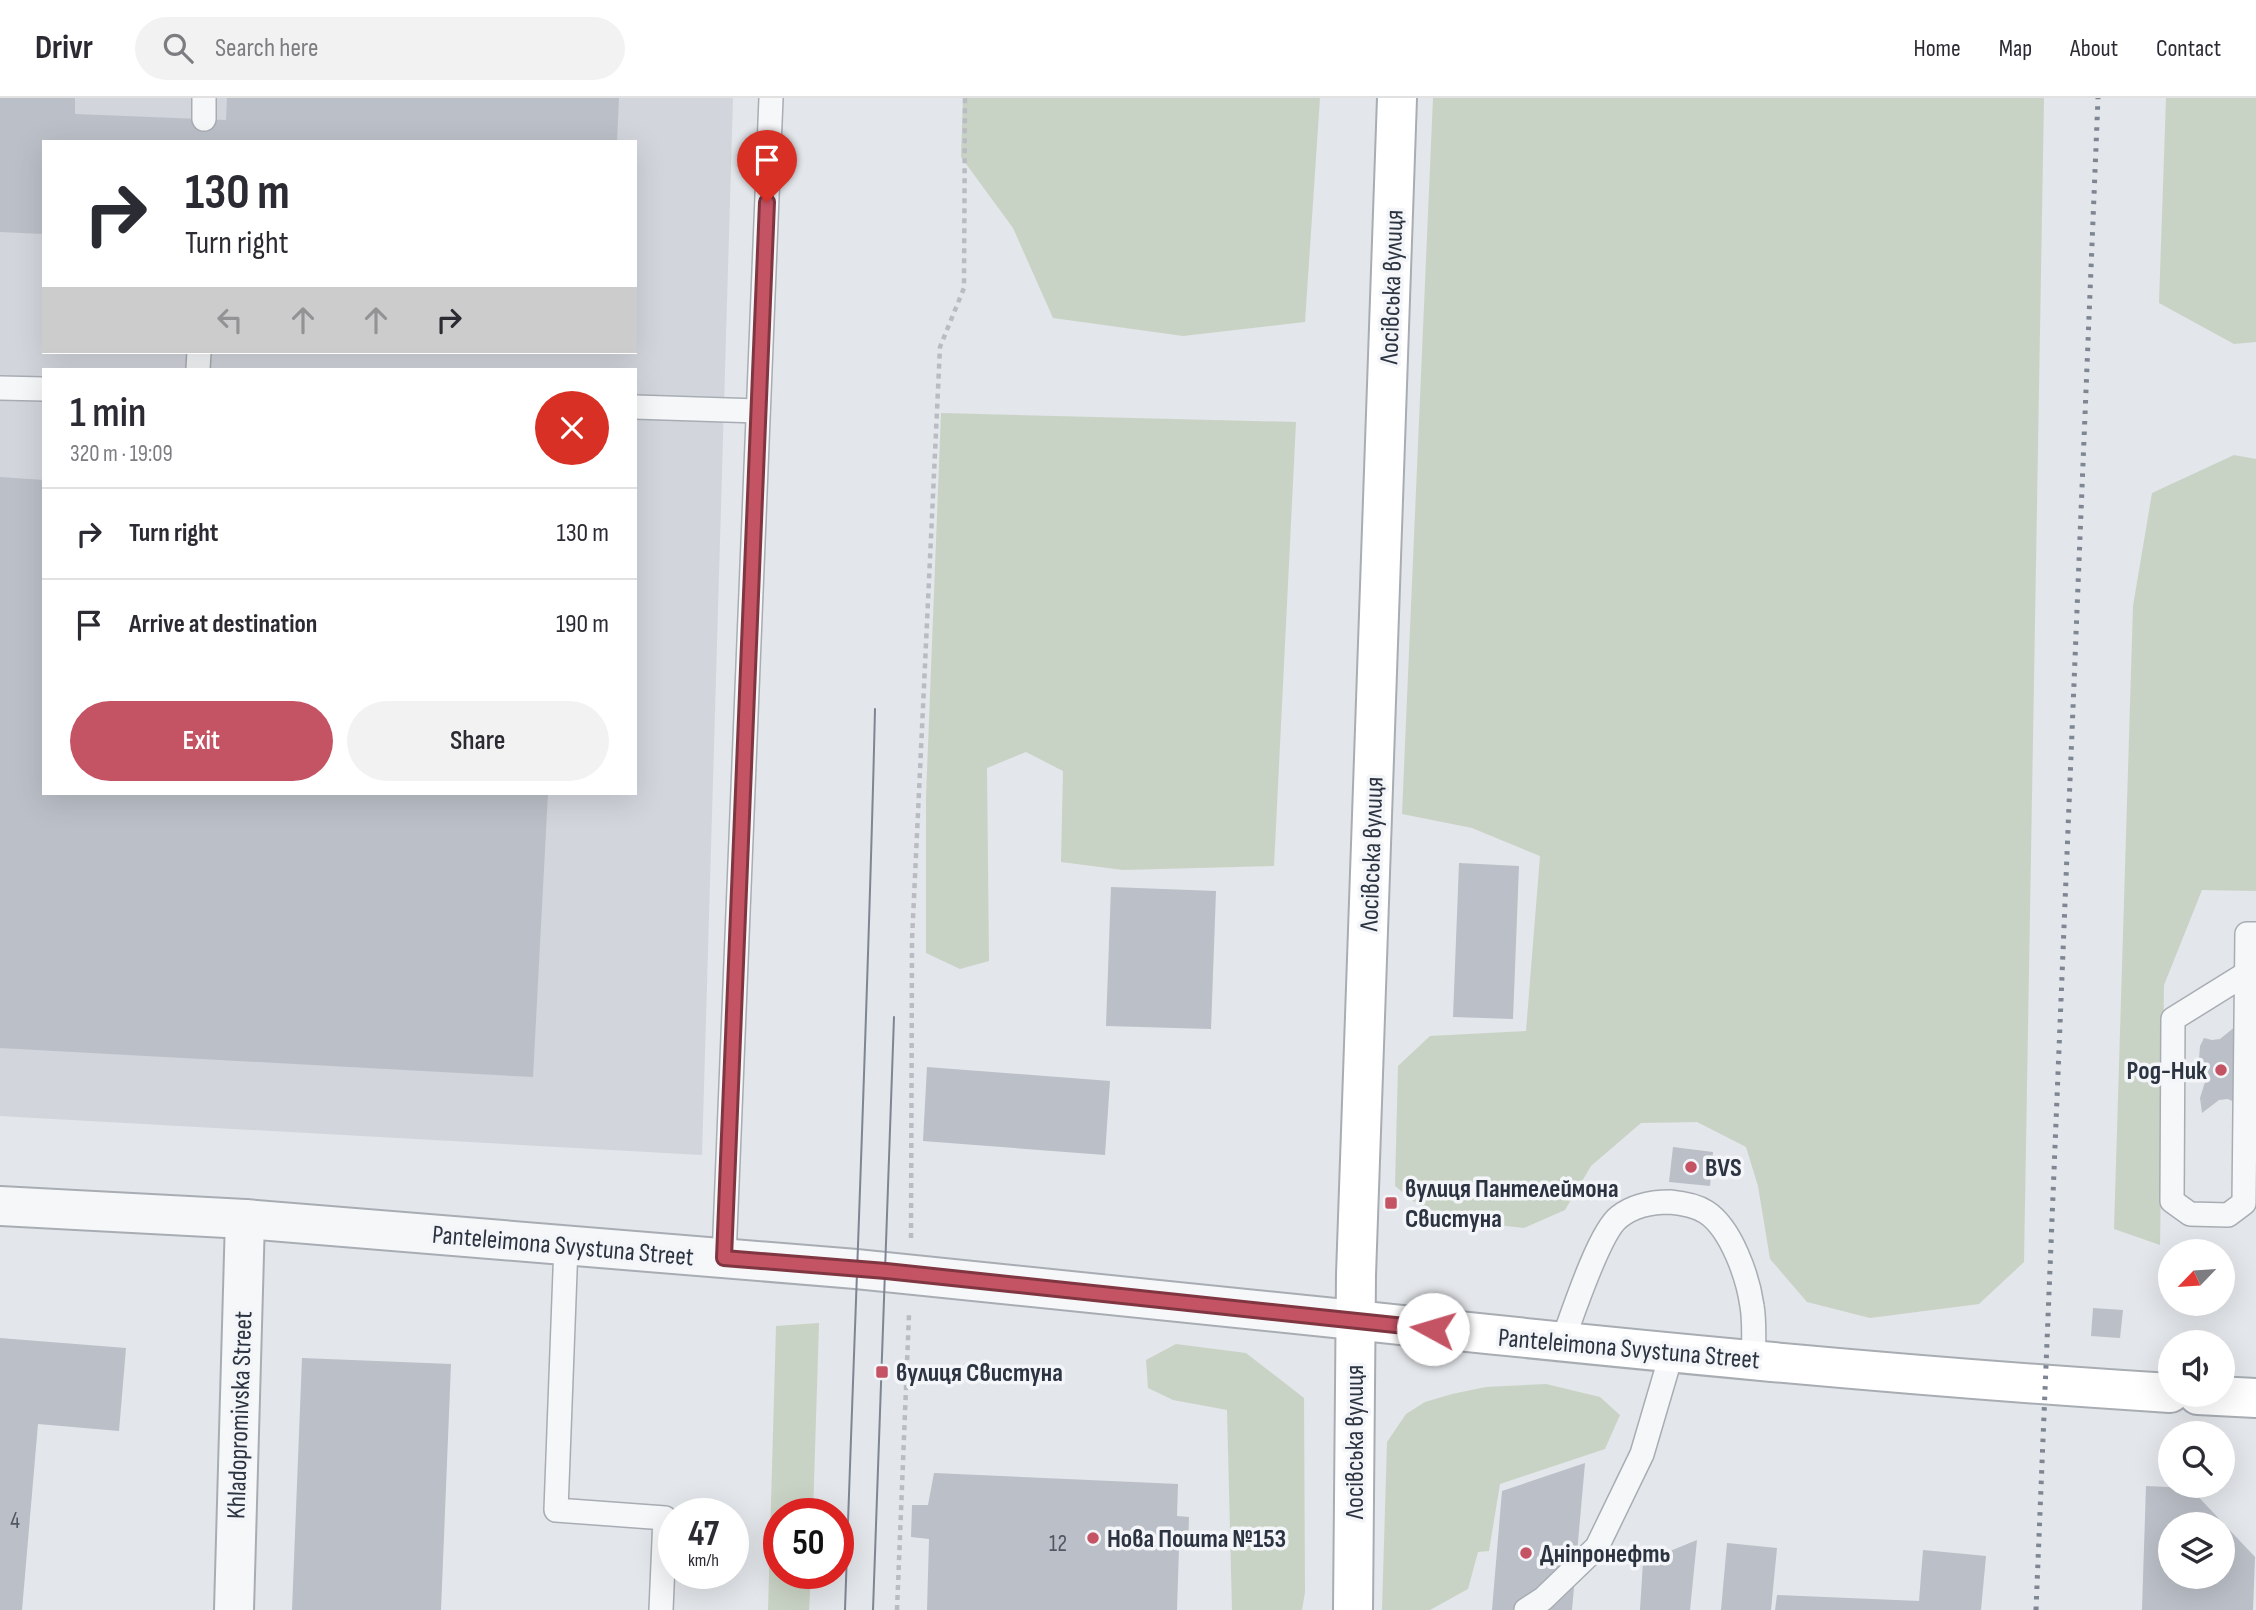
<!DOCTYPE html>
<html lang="en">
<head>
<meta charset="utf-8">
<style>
  body { margin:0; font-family:"Sofia Sans Condensed",sans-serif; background:#f2f2f3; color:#2b2b33; height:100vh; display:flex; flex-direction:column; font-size:26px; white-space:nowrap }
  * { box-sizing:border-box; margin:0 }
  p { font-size:23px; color:#7c7c81 }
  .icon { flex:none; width:38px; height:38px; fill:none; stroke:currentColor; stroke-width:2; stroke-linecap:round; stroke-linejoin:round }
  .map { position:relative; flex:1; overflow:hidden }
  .panel { position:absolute; left:42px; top:270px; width:595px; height:427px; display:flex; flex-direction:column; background:#fff; border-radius:0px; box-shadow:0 7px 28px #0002 }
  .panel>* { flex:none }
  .hud { position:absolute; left:42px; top:42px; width:595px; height:214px; border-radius:0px; box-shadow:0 7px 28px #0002; background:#fff; color:#2b2b33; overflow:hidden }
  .needle { width:46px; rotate:245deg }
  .fabs { position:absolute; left:2158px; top:1141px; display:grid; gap:14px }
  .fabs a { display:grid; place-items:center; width:77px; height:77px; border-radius:50%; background:#fff; box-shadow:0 7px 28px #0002; font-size:35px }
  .speed { position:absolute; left:658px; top:1400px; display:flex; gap:14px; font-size:35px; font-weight:700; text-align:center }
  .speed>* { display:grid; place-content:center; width:91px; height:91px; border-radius:50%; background:#fff; box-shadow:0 7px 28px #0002; line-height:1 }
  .speed small { font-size:18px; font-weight:400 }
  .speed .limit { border:10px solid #d22; background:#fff; color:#111 }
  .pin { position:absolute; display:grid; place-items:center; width:60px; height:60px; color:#fff; margin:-72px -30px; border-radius:50% 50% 50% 0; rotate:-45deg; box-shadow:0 0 7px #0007 }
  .pin .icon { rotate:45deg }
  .me { position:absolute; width:77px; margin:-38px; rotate:276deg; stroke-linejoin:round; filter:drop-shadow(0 0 5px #0008) }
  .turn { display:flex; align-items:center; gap:24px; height:147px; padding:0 28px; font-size:32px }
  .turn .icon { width:91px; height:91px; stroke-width:2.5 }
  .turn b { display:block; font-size:49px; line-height:60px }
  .lanes { display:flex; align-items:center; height:66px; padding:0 28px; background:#0003; justify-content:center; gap:35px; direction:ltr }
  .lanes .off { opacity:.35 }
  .round { display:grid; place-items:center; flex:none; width:74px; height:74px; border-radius:37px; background:#f2f2f3 }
  .summary { display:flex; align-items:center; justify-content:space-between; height:119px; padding:0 28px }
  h1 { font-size:42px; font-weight:600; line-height:52px }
  .button { display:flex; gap:14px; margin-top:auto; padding:14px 28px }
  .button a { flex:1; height:80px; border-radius:42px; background:#c45364; color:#fff; font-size:28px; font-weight:600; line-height:80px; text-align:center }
  .button a+a { background:#f2f2f3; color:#2b2b33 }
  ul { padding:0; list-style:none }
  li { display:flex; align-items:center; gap:21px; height:91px; padding:0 28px; border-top:2px solid #e1e1e2 }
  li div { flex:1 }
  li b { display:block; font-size:26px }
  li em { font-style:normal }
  header { display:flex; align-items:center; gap:42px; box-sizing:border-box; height:98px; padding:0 35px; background:#fff; border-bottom:2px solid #e1e1e2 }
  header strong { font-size:33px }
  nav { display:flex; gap:38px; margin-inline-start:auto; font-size:24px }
  .search { width:490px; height:63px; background:#f2f2f3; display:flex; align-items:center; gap:18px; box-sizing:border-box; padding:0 24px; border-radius:38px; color:#7c7c81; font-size:26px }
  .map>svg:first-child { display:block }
</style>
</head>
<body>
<header>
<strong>Drivr</strong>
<div class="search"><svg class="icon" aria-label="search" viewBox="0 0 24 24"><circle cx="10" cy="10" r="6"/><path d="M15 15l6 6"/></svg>Search here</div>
<nav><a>Home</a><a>Map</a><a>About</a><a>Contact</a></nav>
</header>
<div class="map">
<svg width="2256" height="1512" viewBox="0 0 2256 1512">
  <rect width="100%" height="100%" fill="#e3e6ea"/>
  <path fill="#d2d5dc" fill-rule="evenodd" d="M0,0H733L702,1057L0,1018ZM44,44H635V254H44ZM44,271H635V695H44Z"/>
  <g fill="#c9d3c5">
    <polygon points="963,0 1320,0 1305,224 1183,238 1053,220 1013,130 961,59"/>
    <polygon points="1433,0 2044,0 2024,1164 1979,1206 1870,1220 1807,1204 1770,1161 1758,1088 1746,1049 1697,1024 1641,1025 1591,1068 1565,1112 1524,1130 1434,1120 1395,1088 1398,968 1430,938 1526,933 1540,758 1472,730 1402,716"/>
    <polygon points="2166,0 2256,0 2256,244 2234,246 2159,205"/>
    <polygon points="941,315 1296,324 1274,768 1123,772 1061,764 1063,673 1026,654 987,670 989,863 960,871 926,855 926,699"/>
    <polygon points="2234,357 2256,361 2256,793 2202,792 2164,887 2160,1147 2114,1131 2133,508 2152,395"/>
    <polygon points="819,1225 813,1416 779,1416 779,1475 811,1475 809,1512 768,1512 776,1228"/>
    <polygon points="1176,1246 1246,1255 1304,1300 1305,1494 1302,1512 1232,1512 1227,1312 1173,1302 1148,1290 1146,1262"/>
    <polygon points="1546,1286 1600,1299 1620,1317 1605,1351 1500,1386 1489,1453 1478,1454 1468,1491 1430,1512 1382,1512 1387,1344 1406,1316 1425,1304 1452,1296 1486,1289"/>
  </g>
  <g fill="#bbbfc7" fill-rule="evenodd">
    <polygon points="0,0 75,0 75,16 226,22 227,0 619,0 617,44 44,44 44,136 0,134"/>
    <polygon points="0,379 44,382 44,695 548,695 533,979 0,950"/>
    <polygon points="1459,765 1519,768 1513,921 1453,919"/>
    <polygon points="1111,789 1216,793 1211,931 1106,928"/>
    <polygon points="2236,928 2236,1005 2228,1001 2219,1002 2202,1015 2200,1000 2205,984 2203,968 2199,961 2200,948 2204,940 2212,942 2220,941"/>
    <polygon points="927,969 1110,983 1105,1057 923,1043"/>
    <polygon points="1673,1049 1713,1054 1710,1088 1669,1084"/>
    <polygon points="2093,1210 2123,1212 2120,1240 2091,1238"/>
    <polygon points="0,1240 126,1250 119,1333 38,1326 22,1512 0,1512"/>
    <polygon points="302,1260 451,1266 441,1512 292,1512"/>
    <polygon points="1585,1365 1572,1512 1492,1512 1502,1393"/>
    <polygon points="934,1375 1178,1386 1177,1418 1189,1419 1188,1450 1179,1449 1177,1512 927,1512 929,1441 911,1439 912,1407 928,1407"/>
    <path d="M2146,1388L2190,1390L2255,1459L2253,1512H2142ZM2170,1426H2222V1479H2170Z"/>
    <polygon points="1697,1442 1690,1512 1640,1512 1643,1464"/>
    <polygon points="1727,1445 1777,1450 1771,1512 1721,1512"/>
    <polygon points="1923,1452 1986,1458 1981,1512 1775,1512 1777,1497 1919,1503"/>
  </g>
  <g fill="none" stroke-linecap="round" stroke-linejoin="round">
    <g stroke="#a8adb4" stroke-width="26">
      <g id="service">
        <polyline points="204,21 204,0"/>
        <polyline points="198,271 199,254"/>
        <polyline points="0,290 44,291"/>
        <polyline points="635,309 758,313"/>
        <polyline points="2247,875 2173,921 2172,1103 2190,1116 2228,1117 2244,1105 2247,836 2256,836"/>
        <polyline points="566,1147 556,1412 665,1420 661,1512"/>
        <polyline points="724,1160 771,0"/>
        <path d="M1562,1245C1572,1218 1599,1134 1619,1119C1634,1107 1652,1104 1670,1104C1681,1105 1695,1107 1706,1114C1731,1130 1748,1179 1752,1208C1755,1225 1753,1244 1754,1261"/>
        <polyline points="1526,1512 1543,1501 1597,1449 1642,1356 1672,1254"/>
      </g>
    </g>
    <g stroke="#a8adb4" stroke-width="42">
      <g id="minor">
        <polyline points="0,1108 245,1121 856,1171 1354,1222"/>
        <polyline points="234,1512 245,1121"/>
      </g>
    </g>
    <g stroke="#a8adb4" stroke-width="42">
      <g id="secondary">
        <path d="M1354,1222C1626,1251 1898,1278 2170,1295"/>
        <polyline points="2198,1297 2256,1300"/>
        <polyline points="1353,1512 1356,1177 1397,0"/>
      </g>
    </g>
    <g stroke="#b9bcc2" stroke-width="4.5" stroke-dasharray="5 5" stroke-linecap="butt">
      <polyline points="911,1140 912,842 940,249 964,190 965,0"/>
      <polyline points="897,1512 909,1216"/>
    </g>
    <use href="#service" stroke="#f6f7f9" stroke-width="23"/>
    <use href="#minor" stroke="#f6f7f9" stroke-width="38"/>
    <use href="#secondary" stroke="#fff" stroke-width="38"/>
    <g stroke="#7e8693" stroke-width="2">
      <path d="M845,1512C855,1212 868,911 875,611"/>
      <polyline points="873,1512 894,919"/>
    </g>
    <polyline stroke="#7e8693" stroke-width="5" stroke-dasharray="3.5 7" stroke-linecap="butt" points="2036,1512 2098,0"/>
  </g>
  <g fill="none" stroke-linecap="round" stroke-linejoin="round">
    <g stroke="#7f3641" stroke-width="18">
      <polyline id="route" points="767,104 724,1160 886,1173 1433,1231"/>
    </g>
    <use href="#route" stroke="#c45364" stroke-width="12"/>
  </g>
  <g fill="#c45364" stroke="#f3f5f8" stroke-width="2.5">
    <circle cx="2221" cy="972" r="7"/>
    <circle cx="1691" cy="1069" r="7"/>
    <rect x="1384" y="1098" width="14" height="14" rx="3.5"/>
    <rect x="875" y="1267" width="14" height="14" rx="3.5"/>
    <circle cx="1093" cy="1440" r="7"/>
    <circle cx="1526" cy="1455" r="7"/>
  </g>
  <g text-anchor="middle" stroke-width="7" stroke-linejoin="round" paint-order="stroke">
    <g font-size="23" fill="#505762">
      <text x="15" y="1430">4</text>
      <text x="1058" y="1453">12</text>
    </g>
    <g font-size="26" fill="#2c3441" stroke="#f3f5f8">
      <text transform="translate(1391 189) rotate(-88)" y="9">Лосівська вулиця</text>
      <text transform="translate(1371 756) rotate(-88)" y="9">Лосівська вулиця</text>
      <text transform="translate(563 1147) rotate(5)" y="9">Panteleimona Svystuna Street</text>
      <text transform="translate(1629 1250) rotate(5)" y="9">Panteleimona Svystuna Street</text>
      <text transform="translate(239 1317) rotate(-88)" y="9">Khladopromivska Street</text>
      <text transform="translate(1354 1344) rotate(-90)" y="9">Лосівська вулиця</text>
    </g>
    <g font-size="26" font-weight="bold" fill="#2c3441" stroke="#f3f5f8" text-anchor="start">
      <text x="2207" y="981" text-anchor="end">Род-Ник</text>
      <text x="1705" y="1078">BVS</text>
      <text x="1405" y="1099">вулиця Пантелеймона<tspan x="1405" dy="30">Свистуна</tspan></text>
      <text x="896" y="1283">вулиця Свистуна</text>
      <text x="1107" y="1449">Нова Пошта №153</text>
      <text x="1540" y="1464">Дніпронефть</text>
    </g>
  </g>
</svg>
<div class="fabs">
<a><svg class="needle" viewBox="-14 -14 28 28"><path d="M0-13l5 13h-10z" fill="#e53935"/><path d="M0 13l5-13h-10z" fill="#7c7c81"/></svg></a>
<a><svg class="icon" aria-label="sound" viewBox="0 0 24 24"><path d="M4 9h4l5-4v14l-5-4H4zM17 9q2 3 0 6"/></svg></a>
<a><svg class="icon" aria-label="search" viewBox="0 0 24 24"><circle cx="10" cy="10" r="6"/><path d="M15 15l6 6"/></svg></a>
<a><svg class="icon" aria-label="layers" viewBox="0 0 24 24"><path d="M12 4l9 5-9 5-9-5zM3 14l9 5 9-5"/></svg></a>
</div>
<div class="speed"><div>47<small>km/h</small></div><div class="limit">50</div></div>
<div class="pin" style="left:767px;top:104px;background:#d93025"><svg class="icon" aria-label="arrive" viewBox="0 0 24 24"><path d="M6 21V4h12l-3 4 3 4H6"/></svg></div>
<svg class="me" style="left:1433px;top:1231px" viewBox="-20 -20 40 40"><circle r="19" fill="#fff"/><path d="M0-13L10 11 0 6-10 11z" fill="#c45364"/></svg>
<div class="hud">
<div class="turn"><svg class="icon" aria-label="right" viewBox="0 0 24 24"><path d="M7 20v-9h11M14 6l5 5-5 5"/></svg><div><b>130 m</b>Turn right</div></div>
<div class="lanes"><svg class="icon off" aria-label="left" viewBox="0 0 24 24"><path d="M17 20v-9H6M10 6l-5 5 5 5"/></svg><svg class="icon off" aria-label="ahead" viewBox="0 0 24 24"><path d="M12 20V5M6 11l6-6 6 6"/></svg><svg class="icon off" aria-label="ahead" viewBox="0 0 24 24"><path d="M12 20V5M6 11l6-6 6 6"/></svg><svg class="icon" aria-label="right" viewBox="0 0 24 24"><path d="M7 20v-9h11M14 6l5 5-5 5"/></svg></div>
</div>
<section class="panel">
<div class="summary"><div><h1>1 min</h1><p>320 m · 19:09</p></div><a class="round" style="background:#d93025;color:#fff"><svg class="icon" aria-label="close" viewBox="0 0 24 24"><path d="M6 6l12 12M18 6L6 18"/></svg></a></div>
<ul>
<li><svg class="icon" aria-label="right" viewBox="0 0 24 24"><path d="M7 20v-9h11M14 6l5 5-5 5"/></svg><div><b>Turn right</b></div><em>130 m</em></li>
<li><svg class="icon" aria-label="arrive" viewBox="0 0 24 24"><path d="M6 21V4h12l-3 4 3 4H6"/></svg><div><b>Arrive at destination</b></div><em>190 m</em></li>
</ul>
<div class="button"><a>Exit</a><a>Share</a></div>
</section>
</div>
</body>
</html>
